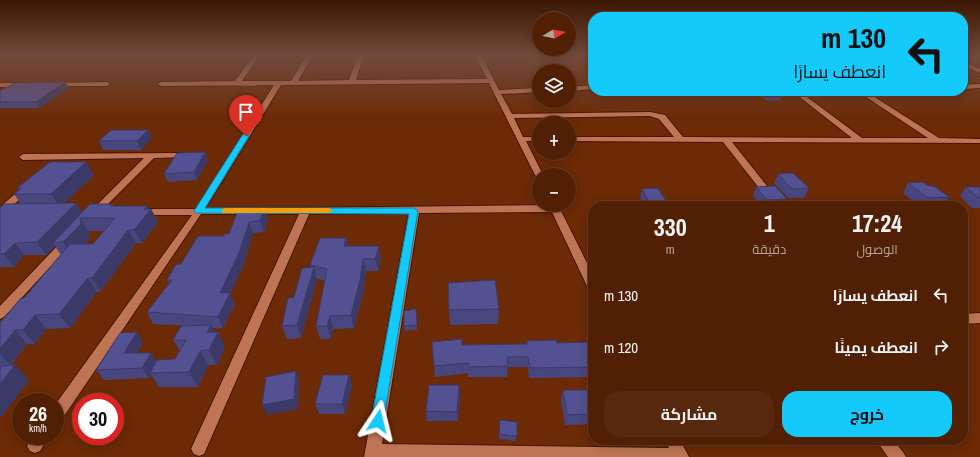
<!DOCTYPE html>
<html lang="ar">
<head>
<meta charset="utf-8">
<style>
  body { margin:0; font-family:"Archivo Narrow",Cairo,sans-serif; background:#57280e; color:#f1f3f6; direction:rtl; height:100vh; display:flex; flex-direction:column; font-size:15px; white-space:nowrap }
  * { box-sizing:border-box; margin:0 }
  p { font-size:13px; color:#b4a39a }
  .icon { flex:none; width:22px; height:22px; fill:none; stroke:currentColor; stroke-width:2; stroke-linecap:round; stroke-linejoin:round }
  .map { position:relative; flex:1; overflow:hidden; direction:ltr }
  .sheet { position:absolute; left:588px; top:201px; width:380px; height:244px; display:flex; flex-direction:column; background:#512004; border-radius:16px; box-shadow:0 2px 10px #0003,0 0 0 1px #673e26; direction:rtl }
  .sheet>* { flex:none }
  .banner { position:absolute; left:588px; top:12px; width:380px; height:84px; border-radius:16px; box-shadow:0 2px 10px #0003,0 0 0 1px #673e26; direction:rtl; background:#13cafb; color:#111; overflow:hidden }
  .needle { width:26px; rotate:80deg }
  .tools { position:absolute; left:532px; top:12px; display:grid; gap:8px }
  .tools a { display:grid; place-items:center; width:44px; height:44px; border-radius:50%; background:#512004; box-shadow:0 2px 10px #0003,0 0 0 1px #673e26; font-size:20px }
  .speed { position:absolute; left:12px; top:393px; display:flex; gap:8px; font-size:20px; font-weight:700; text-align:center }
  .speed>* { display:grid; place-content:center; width:52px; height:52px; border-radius:50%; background:#512004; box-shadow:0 2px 10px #0003,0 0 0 1px #673e26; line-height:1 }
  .speed small { font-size:10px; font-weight:400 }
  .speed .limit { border:6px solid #d22; background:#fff; color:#111 }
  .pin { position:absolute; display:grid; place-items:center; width:34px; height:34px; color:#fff; margin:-41px -17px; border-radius:50% 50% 50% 0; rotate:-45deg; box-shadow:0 0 4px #0007 }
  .pin .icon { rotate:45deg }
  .me { position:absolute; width:44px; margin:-22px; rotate:10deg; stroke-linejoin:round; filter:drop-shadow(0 0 3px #0008) }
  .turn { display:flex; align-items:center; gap:14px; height:84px; padding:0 16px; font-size:18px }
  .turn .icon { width:52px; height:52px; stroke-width:2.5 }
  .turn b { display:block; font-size:28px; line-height:34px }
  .eta { display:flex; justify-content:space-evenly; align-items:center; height:68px; text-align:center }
  .eta b { font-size:24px; font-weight:700; line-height:28px }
  .action { display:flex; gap:8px; margin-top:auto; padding:8px 16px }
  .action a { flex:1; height:46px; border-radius:16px; background:#13cafb; color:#111; font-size:16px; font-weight:700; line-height:46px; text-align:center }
  .action a+a { background:#57280e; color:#f1f3f6 }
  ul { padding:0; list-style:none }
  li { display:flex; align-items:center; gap:12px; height:52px; padding:0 16px }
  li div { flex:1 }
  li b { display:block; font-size:15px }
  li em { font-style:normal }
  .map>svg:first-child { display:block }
</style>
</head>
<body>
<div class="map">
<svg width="980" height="457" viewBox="0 0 980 457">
  <rect width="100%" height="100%" fill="#6c2a06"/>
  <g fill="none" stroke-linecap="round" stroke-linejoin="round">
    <g stroke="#471500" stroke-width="2">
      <g id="minor">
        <polygon points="254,55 260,55 242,81 291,81 307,55 313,55 298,81 349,80 358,55 364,55 356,80 487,79 475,55 481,55 499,90 539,88 539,92 501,94 512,114 650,112 665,115 683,137 852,138 792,91 799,91 862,138 928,138 857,91 865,91 939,138 980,139 980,143 732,142 771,191 766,194 763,193 723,142 569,141 569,137 674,137 659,119 650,116 514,118 523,137 539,137 539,141 526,141 543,175 539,175 539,178 535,175 489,83 281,85 205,209 558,205 593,275 593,290 589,289 587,286 552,212 419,213 382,444 669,448 665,440 680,440 689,457 364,457 409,213 309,214 204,454 199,456 194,454 191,449 299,214 201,214 60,422 55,423 55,405 192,215 139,215 134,212 139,209 196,209 274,85 161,86 158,84 161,82 235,81"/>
        <polygon points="963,61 980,69 980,73 963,65"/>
        <polygon points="0,83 24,83 27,85 24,87 0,87"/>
        <polygon points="54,83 107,82 110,84 107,86 52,86 51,85"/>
        <polygon points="980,84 980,88 963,89 963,85"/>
        <polygon points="593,85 593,89 569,91 569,87"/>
        <polygon points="182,153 186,155 185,157 154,158 97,215 91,215 89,213 144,158 23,160 19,157 23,154"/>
        <polygon points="26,186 29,187 31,189 29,191 3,214 0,215 0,207 23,187"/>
        <polygon points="67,239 71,240 72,242 71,244 4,317 0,319 0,306 63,240"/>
        <polygon points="980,313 980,323 963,324 963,314"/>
        <polygon points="33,436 49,436 40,451 35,453 30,451 27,446"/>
        <polygon points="876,440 893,440 903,452 906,457 888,457"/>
      </g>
    </g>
    <use href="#minor" fill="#bf7555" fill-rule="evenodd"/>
  </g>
  <g fill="#48467e" fill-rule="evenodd">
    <polygon points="69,88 39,108 0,108 0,91"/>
    <polygon points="755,91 783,91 784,92 781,100 767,101"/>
    <polygon points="802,91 829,91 828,93 807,94"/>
    <polygon points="148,130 152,138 141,150 103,150 99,141"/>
    <polygon points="208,160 197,180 168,182 164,174"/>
    <path d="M86,162L94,175L64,203H76L82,213L112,204L113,206L151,209L158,222L142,243H136L100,292H97L70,328L46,329L35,344H27L11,365H15L29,380L1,417H0V323L24,298L61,255L55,246L46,255H24L14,267H0V208L21,204L14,194L19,190L17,188ZM88,231H104L93,244H84L90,238Z"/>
    <polygon points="778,174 809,188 804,198 788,198 774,183"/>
    <polygon points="908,183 928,186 949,197 943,206 919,206 903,193"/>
    <polygon points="756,187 787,199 784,206 761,206 753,196"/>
    <polygon points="966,187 980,187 980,208 972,208 960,196"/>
    <polygon points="642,189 669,206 644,206 640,198"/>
    <polygon points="264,208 268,219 264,232 253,233 244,264 230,294 235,304 223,328 212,328 214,332 218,332 225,347 217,365 208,365 198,387 159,387 151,375 149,378 104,380 96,370 137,332 143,343 137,353 151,353 156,361 175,359 180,351 173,340 190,326 153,324 147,312 169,284 167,280 181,264 224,236 229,234"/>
    <polygon points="346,238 348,246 381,258 378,271 366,271 363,293 354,328 333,329 331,339 320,339 316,326 325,280 317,279 317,280 301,338 287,339 282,326 294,297 311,267 310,265"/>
    <polygon points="416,309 417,330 405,331 404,326"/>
    <polygon points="499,309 498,324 450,325 449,310"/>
    <polygon points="527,341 557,343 593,364 593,369 592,377 529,378 528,367 508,367 507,377 468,377 468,373 435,377 434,366 462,345 526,344"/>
    <polygon points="349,375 352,385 345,414 319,414 315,404"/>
    <polygon points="563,390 593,390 593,424 565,425 561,400"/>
    <polygon points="460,395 458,421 427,421 426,411"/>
    <polygon points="517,422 516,441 499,439 499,434"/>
  </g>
  <g fill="#3b3967">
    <polygon points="65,82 69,88 39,108 36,102"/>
    <polygon points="148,130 152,138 141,150 137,141"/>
    <polygon points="205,152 208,160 197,180 194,172"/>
    <polygon points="86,162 94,175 60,208 51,194"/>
    <polygon points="76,203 83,216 80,218 88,231 90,238 72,256 63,242 53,243 55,246 46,255 37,242"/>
    <polygon points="147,206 150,211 151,209 158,222 142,243 134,230 144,209"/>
    <polygon points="264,208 268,219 264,232 260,221"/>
    <polygon points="249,222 253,233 244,264 230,294 235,304 223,328 218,317 220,293"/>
    <polygon points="128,230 136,243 100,292 92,278"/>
    <polygon points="346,238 349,251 344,246"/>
    <polygon points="15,243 24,255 14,267 4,254"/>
    <polygon points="379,246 381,258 378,271 375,259"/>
    <polygon points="363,259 366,271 363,293 354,328 351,315"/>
    <polygon points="314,267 317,280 301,338 297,325"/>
    <polygon points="88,278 97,292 70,328 59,314"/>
    <polygon points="35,315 46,329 35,344 23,330"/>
    <polygon points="330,316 333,329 331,339 327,326"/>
    <polygon points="211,325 216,336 218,332 225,347 217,365 209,350 207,332"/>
    <polygon points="15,330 27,344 10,365 0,354 0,349"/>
    <polygon points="137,332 143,343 131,363 124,353"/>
    <polygon points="200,351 208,365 198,387 189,372"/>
    <polygon points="151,353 158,363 150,373 151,375 149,378 142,368"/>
    <polygon points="15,365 29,380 1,417 0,416 0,384"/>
    <polygon points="296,371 299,381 298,409 267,415 262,405"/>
    <polygon points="349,375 352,385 345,414 342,404"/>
    <polygon points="459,385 460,395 458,421 457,412"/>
  </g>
  <g fill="#545193" stroke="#3b3967">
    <polygon points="65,82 36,102 0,102 0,91 15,83"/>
    <polygon points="767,91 783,91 784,92 769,93"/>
    <polygon points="111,130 148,130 137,141 99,141"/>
    <polygon points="205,152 194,172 164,174 177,153"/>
    <polygon points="50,162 86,162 51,194 14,194 21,188 17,188"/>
    <polygon points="793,173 809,188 792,189 778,174"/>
    <polygon points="923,182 928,186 934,186 949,197 928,198 908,183"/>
    <polygon points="775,186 787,199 767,200 756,187"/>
    <polygon points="966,187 980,187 980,198 979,198"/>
    <polygon points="658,188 669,206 651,206 642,189"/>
    <polygon points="76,203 37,242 15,243 4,254 0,254 0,208 4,204"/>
    <polygon points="90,204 112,204 110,206 147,206 144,209 151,209 134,230 128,230 92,278 88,278 59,314 35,315 23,330 15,330 0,349 0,323 21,298 24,298 70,244 93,244 115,218 80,218 81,224 63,242 53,243"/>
    <polygon points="264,208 260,221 249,222 239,253 220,293 230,293 218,317 147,312 172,280 167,280 176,264 181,264 198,236 224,236 224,234 229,234 238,210"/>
    <polygon points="320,238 346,238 344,246 379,246 375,259 363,259 360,280 351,315 330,316 327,326 316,326 327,269 310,265"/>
    <polygon points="314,267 297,325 282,326 288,298 294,297 302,268"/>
    <polygon points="495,280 499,309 449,310 448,283"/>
    <polygon points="416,309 417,325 404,326 404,311"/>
    <polygon points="211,325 207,332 218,332 209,350 200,351 189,372 150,373 157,360 175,359 186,340 173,340 181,326"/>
    <polygon points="137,332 124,353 151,353 142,368 96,370 120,333"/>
    <polygon points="462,339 462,345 527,344 527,341 556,340 557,343 588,342 593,367 530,368 528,357 507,357 508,366 468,367 468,363 434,366 432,342"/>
    <polygon points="15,365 0,384 0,366"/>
    <polygon points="296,371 294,399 262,405 266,377"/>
    <polygon points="323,375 349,375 342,404 315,404"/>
    <polygon points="429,385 459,385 457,412 426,411"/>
    <polygon points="563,390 593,390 593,414 567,415"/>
    <polygon points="500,420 517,422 517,436 499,434"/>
  </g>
  <linearGradient id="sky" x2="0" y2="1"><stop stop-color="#3b1703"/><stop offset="0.46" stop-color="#724a3b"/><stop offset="1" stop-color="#724a3b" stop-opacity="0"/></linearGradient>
  <rect width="980" height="119" fill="url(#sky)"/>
  <polygon fill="#13cafb" stroke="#0c83a3" points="243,134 249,136 205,208 414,208 418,211 383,425 378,427 373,425 371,421 409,214 196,213 194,211"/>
  <polygon fill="#f59e0b" points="226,208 329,208 333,211 329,213 222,213 222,209"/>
</svg>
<div class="tools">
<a><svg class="needle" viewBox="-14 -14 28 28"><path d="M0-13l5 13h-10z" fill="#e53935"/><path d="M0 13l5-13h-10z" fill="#b4a39a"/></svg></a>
<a><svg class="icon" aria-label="layers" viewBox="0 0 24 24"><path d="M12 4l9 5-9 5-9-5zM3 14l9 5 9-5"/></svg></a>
<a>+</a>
<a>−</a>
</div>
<div class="speed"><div>26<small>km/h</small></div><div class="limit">30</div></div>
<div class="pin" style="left:246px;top:136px;background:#d93025"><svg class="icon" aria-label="arrive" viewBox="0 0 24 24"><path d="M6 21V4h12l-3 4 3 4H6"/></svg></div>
<svg class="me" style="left:378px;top:421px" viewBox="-20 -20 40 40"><path d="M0-17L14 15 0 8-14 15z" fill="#13cafb" stroke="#fff" stroke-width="4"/></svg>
<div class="banner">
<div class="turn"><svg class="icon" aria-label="left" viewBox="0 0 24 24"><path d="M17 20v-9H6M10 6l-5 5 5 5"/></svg><div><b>130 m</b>انعطف يسارًا</div></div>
</div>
<section class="sheet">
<div class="eta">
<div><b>17:24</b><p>الوصول</p></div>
<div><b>1</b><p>دقيقة</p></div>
<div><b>330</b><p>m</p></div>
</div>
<ul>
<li><svg class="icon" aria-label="left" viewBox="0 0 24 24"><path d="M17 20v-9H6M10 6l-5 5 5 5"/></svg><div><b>انعطف يسارًا</b></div><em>130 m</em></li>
<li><svg class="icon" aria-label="right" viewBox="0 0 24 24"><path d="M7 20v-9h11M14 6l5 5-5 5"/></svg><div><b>انعطف يمينًا</b></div><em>120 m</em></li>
</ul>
<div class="action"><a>خروج</a><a>مشاركة</a></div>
</section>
</div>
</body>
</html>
